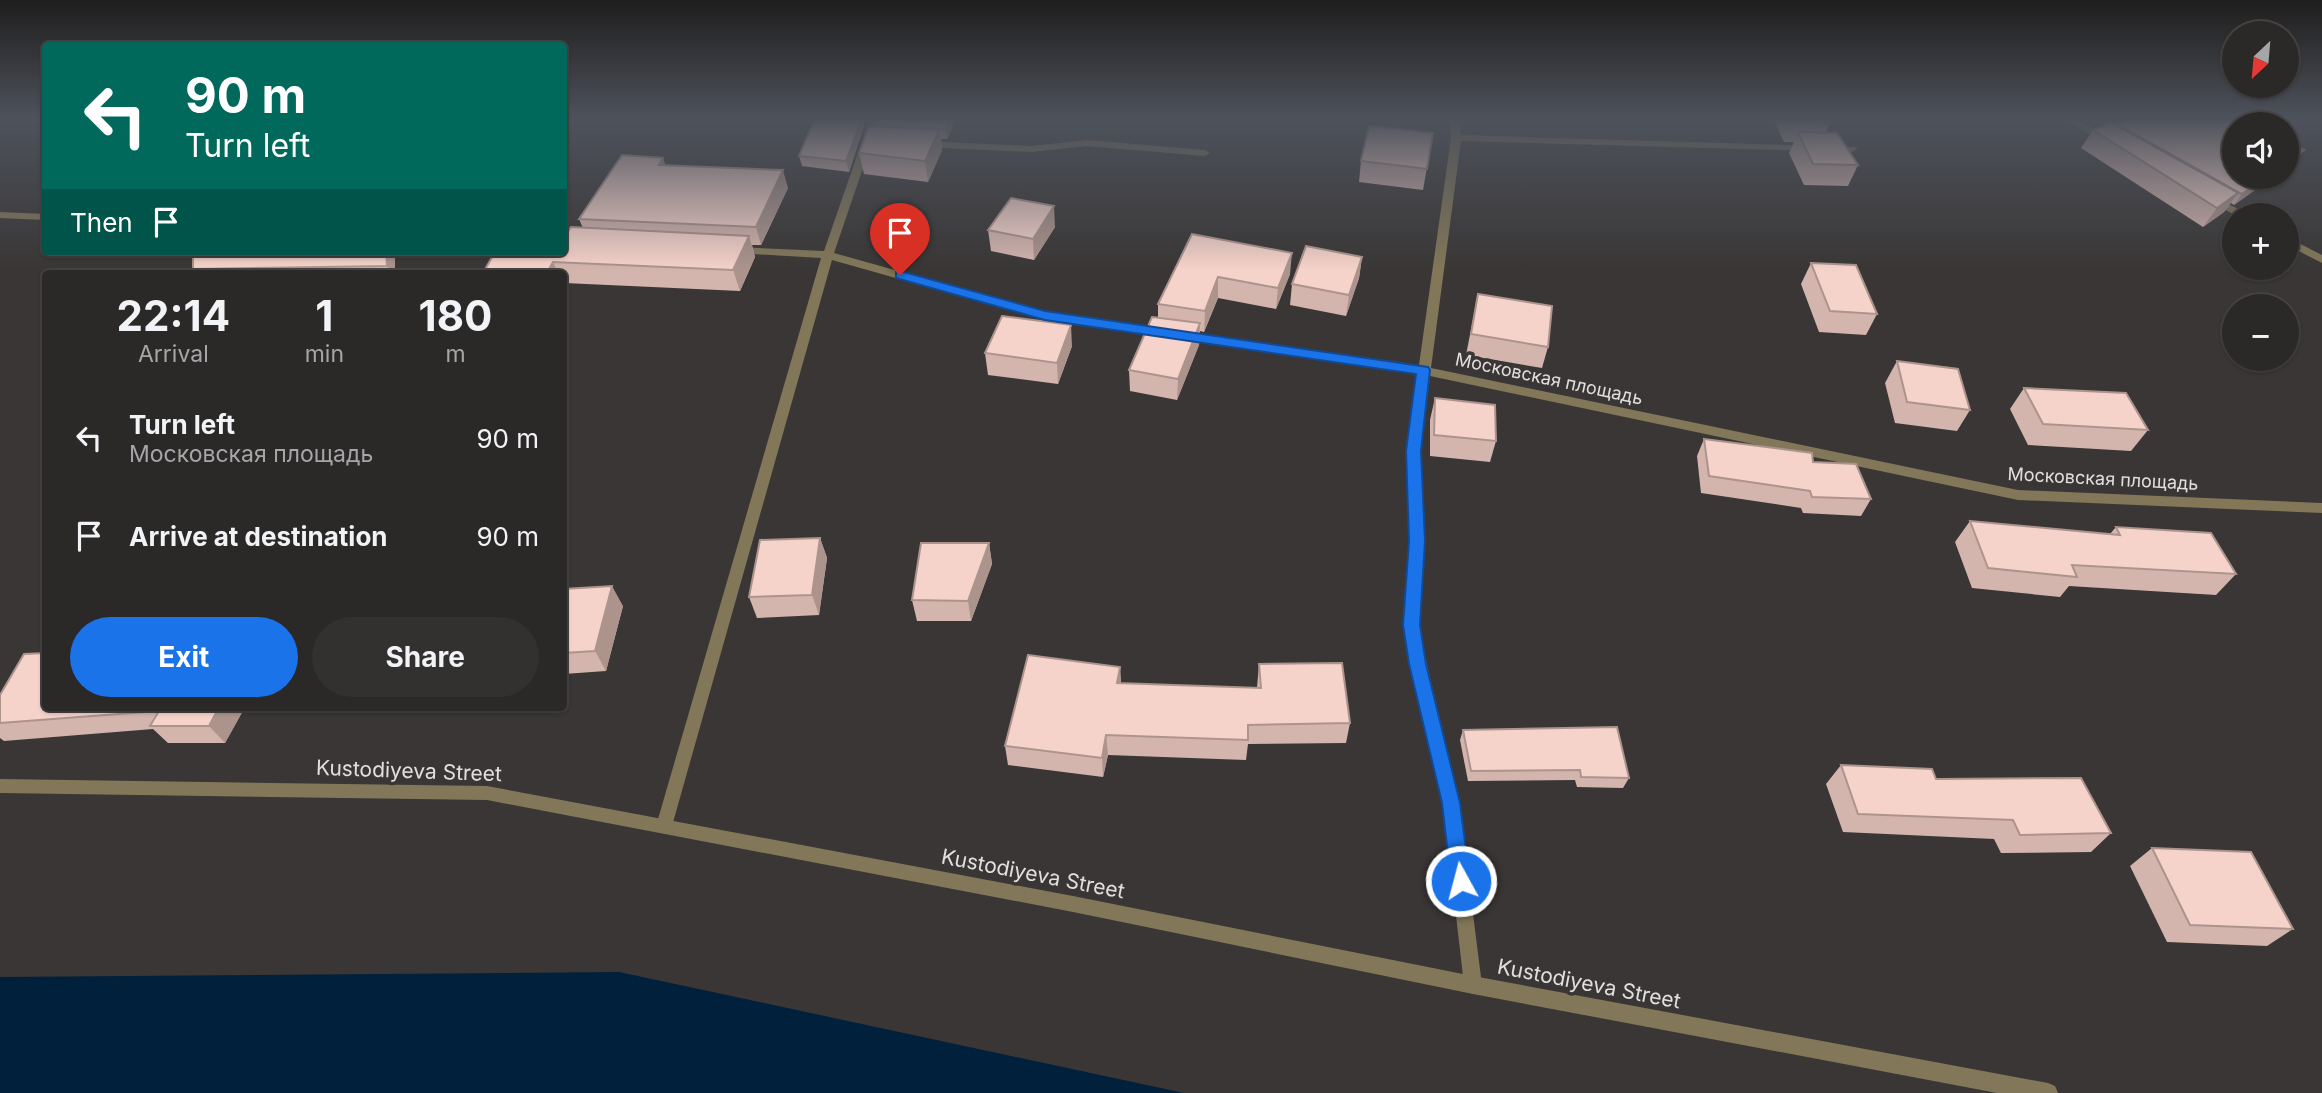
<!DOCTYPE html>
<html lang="en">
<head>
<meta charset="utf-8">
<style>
  body { margin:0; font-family:Inter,sans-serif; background:#333030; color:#f1f3f6; height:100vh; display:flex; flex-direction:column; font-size:26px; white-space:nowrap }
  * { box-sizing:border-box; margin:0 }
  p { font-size:23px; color:#a6a6a8 }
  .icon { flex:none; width:38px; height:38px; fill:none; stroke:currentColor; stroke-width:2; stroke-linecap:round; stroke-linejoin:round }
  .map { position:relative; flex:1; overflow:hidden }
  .side { position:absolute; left:42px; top:270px; width:525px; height:441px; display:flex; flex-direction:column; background:#2b2828; border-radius:7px; box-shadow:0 2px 5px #0004,0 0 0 2px #474445 }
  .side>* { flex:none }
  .hud { position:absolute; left:42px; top:42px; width:525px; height:214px; border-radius:7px; box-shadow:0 2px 5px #0004,0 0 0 2px #474445; background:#00695c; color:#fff; overflow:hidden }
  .needle { width:46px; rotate:206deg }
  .buttons { position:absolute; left:2222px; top:21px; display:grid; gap:14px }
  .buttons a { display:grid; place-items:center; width:77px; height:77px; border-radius:50%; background:#2b2828; box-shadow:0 2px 5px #0004,0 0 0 2px #474445; font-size:35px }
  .pin { position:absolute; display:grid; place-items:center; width:60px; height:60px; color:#fff; margin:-72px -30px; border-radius:50% 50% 50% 0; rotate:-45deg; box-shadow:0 0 7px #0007 }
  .pin .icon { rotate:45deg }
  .me { position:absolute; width:77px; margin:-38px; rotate:353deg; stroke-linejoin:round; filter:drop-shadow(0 0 5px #0008) }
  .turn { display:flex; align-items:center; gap:24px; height:147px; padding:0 28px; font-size:32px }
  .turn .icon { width:91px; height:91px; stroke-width:2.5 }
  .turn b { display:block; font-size:49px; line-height:60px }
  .then { display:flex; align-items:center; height:66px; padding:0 28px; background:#0003; gap:14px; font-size:26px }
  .eta { display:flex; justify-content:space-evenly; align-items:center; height:119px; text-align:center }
  .eta b { font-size:42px; font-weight:700; line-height:49px }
  .action { display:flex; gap:14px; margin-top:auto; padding:14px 28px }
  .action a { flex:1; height:80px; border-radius:42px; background:#1a73e8; color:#fff; font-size:28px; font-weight:700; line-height:80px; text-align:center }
  .action a+a { background:#333030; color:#f1f3f6 }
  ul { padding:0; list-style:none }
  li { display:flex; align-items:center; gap:21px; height:98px; padding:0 28px }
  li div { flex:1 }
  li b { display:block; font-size:26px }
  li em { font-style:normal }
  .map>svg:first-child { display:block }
</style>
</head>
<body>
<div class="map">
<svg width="2322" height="1093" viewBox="0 0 2322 1093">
  <rect width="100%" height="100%" fill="#393635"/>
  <polygon fill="#01203b" points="619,972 1184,1093 0,1093 0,977"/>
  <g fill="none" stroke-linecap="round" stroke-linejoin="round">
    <polygon fill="#827758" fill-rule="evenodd" points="0,779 487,786 1073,896 1473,976 2048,1083 2055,1086 2058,1093 1997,1093 1473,994 1073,912 487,800 0,793"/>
    <g fill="#827758" fill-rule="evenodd">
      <polygon points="870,118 880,118 834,253 1045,312 1419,365 1451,138 1449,118 1459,118 1461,135 1856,147 1857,149 1852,152 1461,141 1431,368 2018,490 2322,503 2322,513 2018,500 1430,376 1421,451 1424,541 1418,625 1459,803 1482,985 1479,991 1473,994 1467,991 1464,985 1443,803 1404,625 1410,541 1407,451 1418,373 1045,320 832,260 672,826 670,831 664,833 658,831 656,826 821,258 736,253 730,250 736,247 824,251"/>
      <polygon points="2063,118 2075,118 2112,140 2103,142"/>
      <polygon points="1087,140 1205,150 1210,153 1205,156 1087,146 1031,152 923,147 918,144 923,141 1031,146"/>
      <polygon points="2213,196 2246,213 2247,215 2235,215 2209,201 2208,199"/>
      <polygon points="0,212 46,214 46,220 0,218"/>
      <polygon points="2287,237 2322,255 2322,263 2287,245"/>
    </g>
  </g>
  <g fill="#d4b5ae">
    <polygon points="815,118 863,118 864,126 849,172 802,166 799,156"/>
    <polygon points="957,118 947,139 941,139 942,150 928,182 864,174 859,153 875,126 875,125"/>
    <polygon points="1773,118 1827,118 1830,123 1826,133 1858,165 1848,186 1804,185 1789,153 1794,142 1784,142"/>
    <polygon points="2117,124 2235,177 2273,177 2234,205 2231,203 2224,212 2203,227 2081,148 2093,130 2116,126"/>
    <polygon points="1433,133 1423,190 1359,182 1361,161"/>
    <polygon points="666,165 788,188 761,245 752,245 755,257 740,291 564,283 564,273 483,273 583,228 579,219"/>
    <polygon points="1055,227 1034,260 991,251 988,230"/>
    <polygon points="1192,234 1290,274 1276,309 1218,298 1204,332 1200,331 1199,345 1177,400 1130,391 1129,370 1158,317 1158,304"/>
    <polygon points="193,252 395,252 395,273 196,273 193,269"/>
    <polygon points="1362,257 1359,278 1346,316 1290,305 1292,284"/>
    <polygon points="1811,263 1877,314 1866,335 1819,332 1801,284"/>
    <polygon points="1478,294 1548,347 1542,368 1466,355"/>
    <polygon points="1072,346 1058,384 988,375 985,353"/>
    <polygon points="1897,361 1970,410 1957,431 1895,423 1885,383"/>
    <polygon points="2024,388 2148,430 2131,451 2028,445 2010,409"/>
    <polygon points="1435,398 1496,441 1490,462 1430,456 1430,420"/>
    <polygon points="1704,439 1813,462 1871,499 1861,516 1803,513 1801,508 1701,493 1697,456"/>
    <polygon points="1970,521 2110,534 2116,527 2236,574 2216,595 2069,586 2060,597 1972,588 1955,542"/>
    <polygon points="820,538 827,558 819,615 757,618 749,597"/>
    <polygon points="989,543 992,564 971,621 917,621 912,600"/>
    <polygon points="564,589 623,606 606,671 564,674"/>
    <polygon points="1259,664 1350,723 1346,743 1248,744 1246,760 1108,755 1103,777 1008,765 1005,746 1120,667 1121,683 1257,688"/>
    <polygon points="0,695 46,707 245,707 225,743 168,743 153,729 4,741 0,738"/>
    <polygon points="1463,730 1629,778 1623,788 1577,787 1575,780 1468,781 1460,740"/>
    <polygon points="1841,765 1936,779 2111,833 2091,852 2001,853 1994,839 1843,832 1826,784"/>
    <polygon points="2152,848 2293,929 2267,946 2167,942 2130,866"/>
  </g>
  <g fill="#ac948d">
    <polygon points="862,118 863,118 864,126 849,172 846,161"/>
    <polygon points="950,118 957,118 947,139 946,129"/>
    <polygon points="939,130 942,150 928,182 925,161"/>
    <polygon points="2304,150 2296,160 2287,167 2287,162"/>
    <polygon points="663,158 669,175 659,165"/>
    <polygon points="783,170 788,188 761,245 756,227"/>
    <polygon points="2266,177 2273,177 2234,205 2242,194"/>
    <polygon points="2238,193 2224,212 2203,227 2217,208"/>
    <polygon points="1054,206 1055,227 1034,260 1033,239"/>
    <polygon points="749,236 755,257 740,291 733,270"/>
    <polygon points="386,252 395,252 395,273 390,273 387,266"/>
    <polygon points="1292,253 1290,274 1276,309 1278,288"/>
    <polygon points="1362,257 1359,278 1346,316 1349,295"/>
    <polygon points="553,262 558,273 547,273"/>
    <polygon points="1218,277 1218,298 1204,332 1205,311"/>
    <polygon points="1200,323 1199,345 1177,400 1178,379"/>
    <polygon points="1071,325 1072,346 1058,384 1057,363"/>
    <polygon points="820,538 827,558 819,615 812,595"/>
    <polygon points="989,543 992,564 971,621 968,601"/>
    <polygon points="612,586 623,606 606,671 595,651"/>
    <polygon points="1120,667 1121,687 1117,683"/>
    <polygon points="219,707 245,707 225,743 209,726"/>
    <polygon points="1106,735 1108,755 1103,777 1102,758"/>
  </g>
  <g fill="#f6d3ca" stroke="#ac948d" stroke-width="2">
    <polygon points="815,118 862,118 846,161 799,156"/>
    <polygon points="877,118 950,118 946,129 875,125"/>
    <polygon points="1791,118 1827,118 1830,123 1793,122"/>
    <polygon points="2131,118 2224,118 2237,124 2235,124 2235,177 2266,177 2242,194 2117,124"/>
    <polygon points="2110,122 2238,193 2217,208 2093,130"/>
    <polygon points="869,126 939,130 925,161 859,153"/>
    <polygon points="1369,126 1433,133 1427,169 1361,161"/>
    <polygon points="1798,132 1837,133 1858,165 1813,164"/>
    <polygon points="2287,143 2304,150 2287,162"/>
    <polygon points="622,155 663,158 659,165 783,170 756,227 579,219"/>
    <polygon points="1011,198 1054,206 1033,239 988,230"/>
    <polygon points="571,227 749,236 733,270 553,262 547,273 483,273 495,252 564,252 564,236 565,236"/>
    <polygon points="1192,234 1292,253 1278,288 1218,277 1205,311 1158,304"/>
    <polygon points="1306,246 1362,257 1349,295 1292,284"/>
    <polygon points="193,252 386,252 387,266 193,269"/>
    <polygon points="1811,263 1856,265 1877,314 1830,311"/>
    <polygon points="1478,294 1552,306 1548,347 1471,334"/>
    <polygon points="1002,316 1071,325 1057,363 985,353"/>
    <polygon points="1152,317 1200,323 1178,379 1129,370"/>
    <polygon points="1897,361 1958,369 1970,410 1907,402"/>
    <polygon points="2024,388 2126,393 2148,430 2043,424"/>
    <polygon points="1435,398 1495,405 1496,441 1434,435"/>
    <polygon points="1704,439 1812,453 1813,462 1856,464 1871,499 1812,497 1810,491 1709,476"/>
    <polygon points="1970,521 2120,535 2116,527 2211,533 2236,574 2072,565 2077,577 1988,568"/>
    <polygon points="820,538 812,595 749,597 760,540"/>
    <polygon points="921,543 989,543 968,601 912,600"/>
    <polygon points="612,586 595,651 564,653 564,589"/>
    <polygon points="46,653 46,707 219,707 209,726 150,726 159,711 0,723 0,695 24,654"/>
    <polygon points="1028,655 1120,667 1117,683 1261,688 1259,664 1342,663 1350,723 1248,725 1248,740 1106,735 1102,758 1005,746"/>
    <polygon points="1617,727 1629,778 1581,777 1580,770 1471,771 1463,730"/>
    <polygon points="1841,765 1932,769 1936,779 2081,778 2111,833 2020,835 2013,820 1858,814"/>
    <polygon points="2152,848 2251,852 2293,929 2190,925"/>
  </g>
  <linearGradient id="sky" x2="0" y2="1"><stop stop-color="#1f1e1d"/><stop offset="0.44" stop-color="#4e525c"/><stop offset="1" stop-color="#4e525c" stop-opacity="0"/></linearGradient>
  <rect width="2322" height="271" fill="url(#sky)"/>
  <polygon fill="#1a73e8" stroke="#114b97" stroke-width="2" points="900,271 1045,311 1428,367 1430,370 1421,451 1425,541 1420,625 1426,664 1460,803 1470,881 1467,887 1461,890 1454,887 1451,881 1442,803 1409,664 1403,625 1409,541 1406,451 1416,374 1045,320 896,278 896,272"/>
  <g text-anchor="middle" stroke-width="7" stroke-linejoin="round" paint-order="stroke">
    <g font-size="18" fill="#e2e0df" stroke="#393635">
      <text transform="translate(1549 379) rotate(12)" y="6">Московская площадь</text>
      <text transform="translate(2103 479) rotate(3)" y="6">Московская площадь</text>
    </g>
    <g font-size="21" fill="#e2e0df" stroke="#393635">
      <text transform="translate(409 771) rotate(2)" y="7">Kustodiyeva Street</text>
      <text transform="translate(1033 874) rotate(11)" y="7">Kustodiyeva Street</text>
      <text transform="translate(1589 984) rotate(11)" y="7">Kustodiyeva Street</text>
    </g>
  </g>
</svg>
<div class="buttons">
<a><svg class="needle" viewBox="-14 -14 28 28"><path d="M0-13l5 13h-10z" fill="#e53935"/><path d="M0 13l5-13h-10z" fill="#a6a6a8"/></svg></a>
<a><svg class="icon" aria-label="sound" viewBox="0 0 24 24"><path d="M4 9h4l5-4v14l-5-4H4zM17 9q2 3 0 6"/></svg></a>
<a>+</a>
<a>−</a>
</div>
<div class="pin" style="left:900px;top:275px;background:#d93025"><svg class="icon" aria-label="arrive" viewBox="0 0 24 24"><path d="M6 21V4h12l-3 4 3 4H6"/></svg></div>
<svg class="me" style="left:1461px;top:881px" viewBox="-20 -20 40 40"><circle r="17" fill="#1a73e8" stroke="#fff" stroke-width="3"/><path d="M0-11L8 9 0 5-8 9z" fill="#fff"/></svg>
<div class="hud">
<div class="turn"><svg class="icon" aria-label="left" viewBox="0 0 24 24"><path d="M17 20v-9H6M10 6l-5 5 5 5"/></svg><div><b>90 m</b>Turn left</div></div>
<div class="then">Then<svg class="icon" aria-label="arrive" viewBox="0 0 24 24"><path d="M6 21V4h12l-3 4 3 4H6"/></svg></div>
</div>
<section class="side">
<div class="eta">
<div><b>22:14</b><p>Arrival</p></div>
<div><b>1</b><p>min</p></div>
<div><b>180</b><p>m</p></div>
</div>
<ul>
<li><svg class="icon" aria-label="left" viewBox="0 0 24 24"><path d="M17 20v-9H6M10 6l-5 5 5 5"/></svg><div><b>Turn left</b><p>Московская площадь</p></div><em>90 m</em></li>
<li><svg class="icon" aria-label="arrive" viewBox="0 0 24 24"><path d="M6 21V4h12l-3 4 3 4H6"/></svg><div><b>Arrive at destination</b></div><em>90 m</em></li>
</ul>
<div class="action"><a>Exit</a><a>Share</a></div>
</section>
</div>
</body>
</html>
